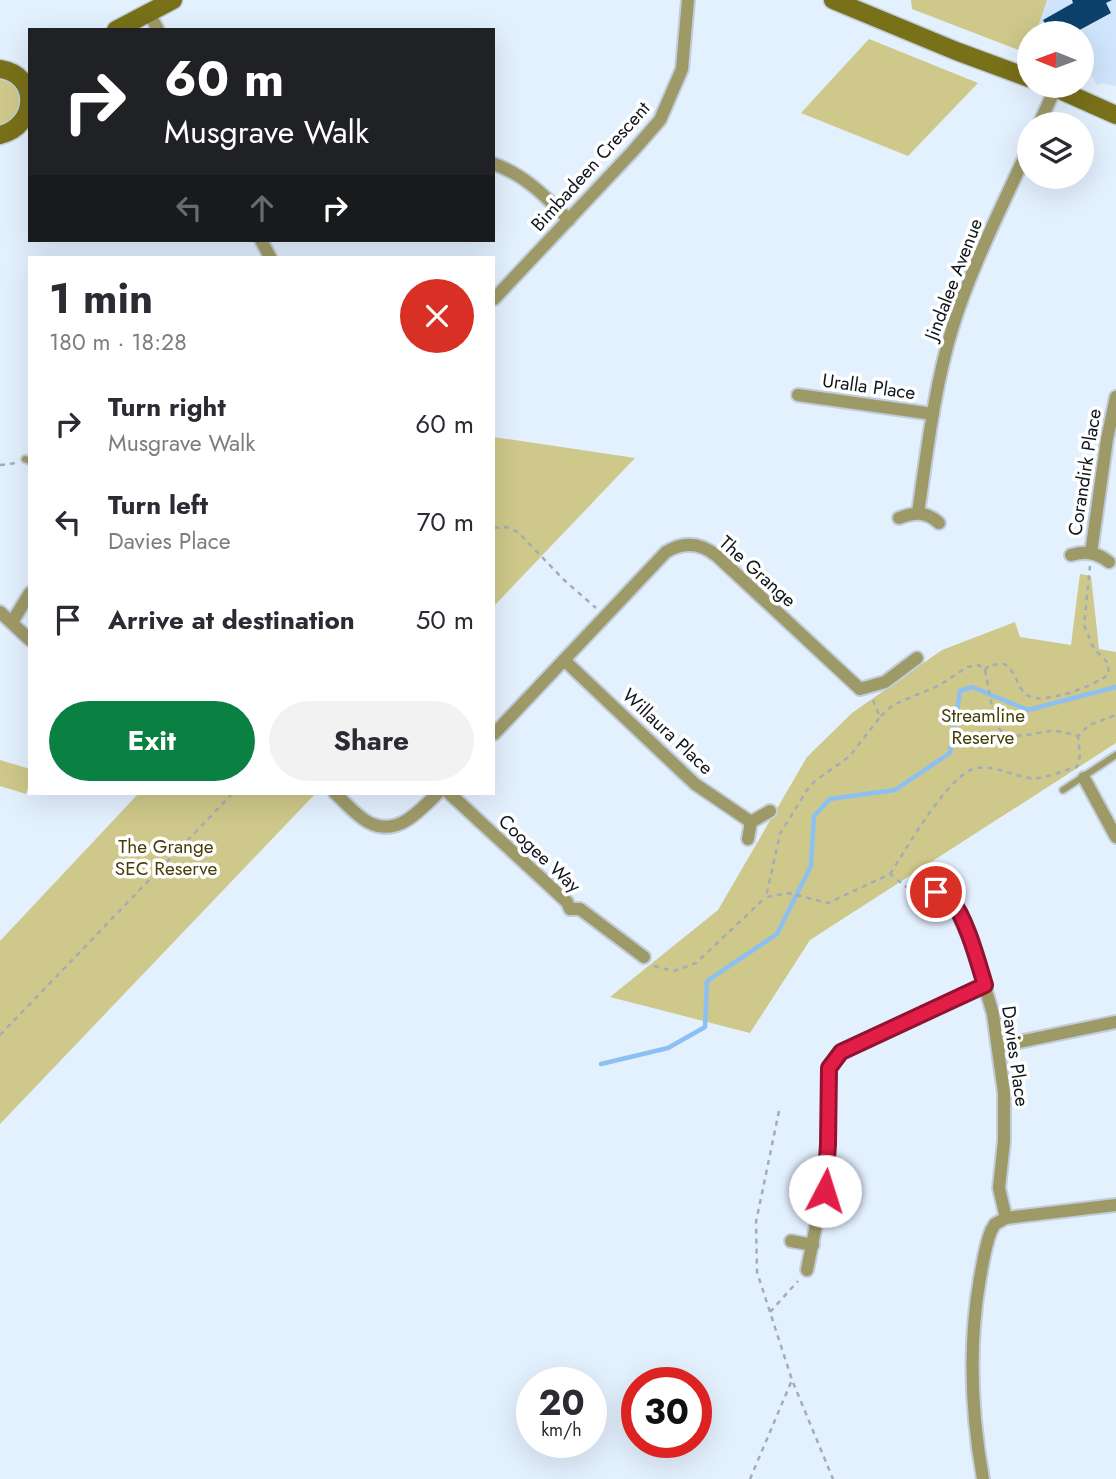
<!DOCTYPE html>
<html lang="en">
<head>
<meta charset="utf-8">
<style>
  body { margin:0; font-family:Jost,sans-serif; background:#f2f2f3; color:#2b2b33; height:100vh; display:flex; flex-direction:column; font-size:26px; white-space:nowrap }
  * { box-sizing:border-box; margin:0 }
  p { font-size:23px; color:#7c7c81 }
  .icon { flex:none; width:38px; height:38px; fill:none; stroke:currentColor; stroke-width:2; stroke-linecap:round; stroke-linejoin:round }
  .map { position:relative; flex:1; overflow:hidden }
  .drawer { position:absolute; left:28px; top:256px; width:467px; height:539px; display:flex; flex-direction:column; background:#fff; border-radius:0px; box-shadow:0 7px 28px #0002 }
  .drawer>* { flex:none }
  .banner { position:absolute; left:28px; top:28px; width:467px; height:214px; border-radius:0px; box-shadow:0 7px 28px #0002; background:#202124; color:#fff; overflow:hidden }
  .needle { width:46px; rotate:271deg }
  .controls { position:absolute; left:1017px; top:21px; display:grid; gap:14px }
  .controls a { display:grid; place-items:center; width:77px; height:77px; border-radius:50%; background:#fff; box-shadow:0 7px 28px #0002; font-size:35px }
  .speed { position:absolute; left:516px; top:1367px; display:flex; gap:14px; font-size:35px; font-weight:700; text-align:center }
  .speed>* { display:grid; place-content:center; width:91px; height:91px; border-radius:50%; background:#fff; box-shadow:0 7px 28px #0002; line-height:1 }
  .speed small { font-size:18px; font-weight:400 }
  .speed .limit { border:10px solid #d22; background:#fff; color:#111 }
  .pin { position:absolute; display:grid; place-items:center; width:60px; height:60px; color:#fff; margin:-30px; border:4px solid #fff; border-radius:50%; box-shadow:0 2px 7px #0007 }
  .me { position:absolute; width:77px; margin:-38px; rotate:5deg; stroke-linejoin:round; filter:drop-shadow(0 0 5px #0008) }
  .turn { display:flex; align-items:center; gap:24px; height:147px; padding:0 21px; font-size:32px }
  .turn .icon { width:91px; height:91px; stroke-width:2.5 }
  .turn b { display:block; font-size:49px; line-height:60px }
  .lanes { display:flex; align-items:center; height:66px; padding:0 21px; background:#0003; justify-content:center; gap:35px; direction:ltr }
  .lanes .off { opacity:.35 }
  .round { display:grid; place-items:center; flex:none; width:74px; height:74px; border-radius:37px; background:#f2f2f3 }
  .head { display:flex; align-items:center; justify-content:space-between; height:119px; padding:0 21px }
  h1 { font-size:42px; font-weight:700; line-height:52px }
  .button { display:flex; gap:14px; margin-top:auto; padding:14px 21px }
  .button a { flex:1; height:80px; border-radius:42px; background:#0b8043; color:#fff; font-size:28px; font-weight:700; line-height:80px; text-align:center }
  .button a+a { background:#f2f2f3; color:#2b2b33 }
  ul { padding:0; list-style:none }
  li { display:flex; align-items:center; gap:21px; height:98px; padding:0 21px }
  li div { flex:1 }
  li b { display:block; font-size:26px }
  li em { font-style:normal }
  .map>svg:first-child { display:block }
</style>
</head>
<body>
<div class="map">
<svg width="1116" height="1479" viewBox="0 0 1116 1479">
  <rect width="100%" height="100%" fill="#e3f0fe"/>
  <polygon fill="#cfe5fb" points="1047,0 1116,0 1116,86 1101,83 1097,85 1089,71 1082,72 1082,33 1036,33"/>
  <g fill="#cec88a">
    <polygon points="911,0 1047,0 1036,33 1029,33 1029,54 912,9"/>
    <polygon points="869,39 978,83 908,156 801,113"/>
    <path d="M0,78C29,87 25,115 0,126Z"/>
    <polygon points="494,437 635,458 494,606"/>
    <polygon points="1080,574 1091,576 1099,649 1116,652 1116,743 810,940 750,1033 610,997 718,910 807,757 852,713 942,650 1015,622 1020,637 1071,645"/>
    <polygon points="0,760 30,769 30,781 26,794 0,786"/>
    <polygon points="139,793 316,793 0,1124 0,941"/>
  </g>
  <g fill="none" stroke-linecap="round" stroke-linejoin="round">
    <polyline stroke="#8cc0f3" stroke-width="4.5" points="601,1064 668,1048 705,1027 707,981 777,934 811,866 814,816 830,799 895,790 950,753 960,691 972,687 1028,710 1116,687"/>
  </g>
  <polygon fill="#0d416c" points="1072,0 1112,0 1106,3 1111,13 1074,33 1051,33 1043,20 1073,3"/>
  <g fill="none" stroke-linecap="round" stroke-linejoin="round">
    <g stroke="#c1cdda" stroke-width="10">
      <g id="lane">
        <polyline points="25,459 30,461"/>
        <polyline points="1063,790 1116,755"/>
      </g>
    </g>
    <g stroke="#c1cdda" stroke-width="16">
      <g id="street">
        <polyline points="148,11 158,30"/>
        <polyline points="1039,124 1056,87"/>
        <path d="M494,164C525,175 546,197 569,220"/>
        <polyline points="261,240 270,257"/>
        <polyline points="494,299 633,151 660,120 682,69 688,0"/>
        <polyline points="798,395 933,414"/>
        <path d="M918,513C927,452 934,389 952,329C971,267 1002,207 1029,147"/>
        <path d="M899,518C914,512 926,511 939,523"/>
        <polyline points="1091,553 1107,439 1116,397"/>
        <path d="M1071,555C1086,551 1096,552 1109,562"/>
        <polyline points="0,612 30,640"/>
        <polyline points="12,622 30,593"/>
        <polyline points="564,660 695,784 751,822"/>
        <path d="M494,734L666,552C684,541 701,543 717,556L860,689L885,682L917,658"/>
        <polyline points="1084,778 1116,837"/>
        <path d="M335,793C345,802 355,815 368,822C397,838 419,811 438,793"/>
        <polyline points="449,793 567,902 570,909 580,909 644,957"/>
        <polyline points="748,839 751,822 770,811"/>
        <polyline points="919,896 936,892 951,899 957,911 973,947 993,1014 1004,1093 1004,1141 999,1188 1006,1218"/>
        <polyline points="999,1046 1116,1022"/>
        <polyline points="791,1241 813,1245"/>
        <polyline points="807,1270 827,1170 829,1068 841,1052 985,984"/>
        <path d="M983,1479C971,1412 968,1346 980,1278C983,1262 985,1246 991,1231L995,1224L1006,1218L1116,1205"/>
      </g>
    </g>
    <g stroke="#c1cdda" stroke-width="21">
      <g id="secondary">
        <polyline points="833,0 956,51 1029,78"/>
        <polyline points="116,30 173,0"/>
        <path d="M0,69C40,75 38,126 0,135"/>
        <polyline points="1051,86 1116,115"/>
      </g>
    </g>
    <g stroke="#a2adb8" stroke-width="2.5" stroke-dasharray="5 5" stroke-linecap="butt">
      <polyline points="0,465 17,463"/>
      <polyline points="494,528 506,527 518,532 564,580 596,608"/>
      <path d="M985,670L989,665L1004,664C1017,671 1016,687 1027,695C1043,706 1093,686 1108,675L1109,664L1094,649L1084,625L1090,566"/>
      <path d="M985,670L995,722C1006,747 1037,730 1056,731C1064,732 1071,734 1078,736L1089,725L1116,715"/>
      <polyline points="873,700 880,717 850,756 815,781 807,790 780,834 766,897 789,893 828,903 890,874 909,889"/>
      <polyline points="881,716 893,705 940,685 967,667 979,665 985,670"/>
      <path d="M890,874C906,850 949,772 977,768C995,765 1013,776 1030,778C1044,780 1063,770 1077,767L1080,756L1078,736"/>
      <polyline points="654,966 674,971 696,963 766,897"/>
      <polyline points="0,1035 233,793"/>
      <polyline points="779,1111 756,1222 757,1272 792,1380 833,1479"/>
      <polyline points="770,1312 798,1281"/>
      <polyline points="750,1479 792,1380"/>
    </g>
    <use href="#lane" stroke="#9e9a68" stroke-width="6"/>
    <use href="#street" stroke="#9e9a68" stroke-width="12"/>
    <use href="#secondary" stroke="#79701a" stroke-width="18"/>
  </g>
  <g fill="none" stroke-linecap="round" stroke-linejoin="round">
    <g stroke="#92132f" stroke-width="18">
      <path id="route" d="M825,1191L828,1144L829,1068L841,1052L985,985C978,962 966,917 951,900C947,895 941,893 936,892"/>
    </g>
    <use href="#route" stroke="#e11d48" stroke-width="12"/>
  </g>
  <g text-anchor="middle" stroke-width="7" stroke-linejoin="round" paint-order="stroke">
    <g font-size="19" fill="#11161c" stroke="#fff">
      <text transform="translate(590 166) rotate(-48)" y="7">Bimbadeen Crescent</text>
      <text transform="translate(953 279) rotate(-69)" y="7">Jindalee Avenue</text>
      <text transform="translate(869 386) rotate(8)" y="7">Uralla Place</text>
      <text transform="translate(1084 472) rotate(-81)" y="7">Corandirk Place</text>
      <text transform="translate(758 571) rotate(42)" y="7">The Grange</text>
      <text transform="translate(668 731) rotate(43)" y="7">Willaura Place</text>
      <text transform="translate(540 853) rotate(43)" y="7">Coogee Way</text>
      <text transform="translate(1016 1056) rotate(82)" y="7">Davies Place</text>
    </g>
    <g font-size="19" fill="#464007" stroke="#fff">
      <text x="983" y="722">Streamline<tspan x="983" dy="22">Reserve</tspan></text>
      <text x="166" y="853">The Grange<tspan x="166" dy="22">SEC Reserve</tspan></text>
    </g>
  </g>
</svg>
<div class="controls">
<a><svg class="needle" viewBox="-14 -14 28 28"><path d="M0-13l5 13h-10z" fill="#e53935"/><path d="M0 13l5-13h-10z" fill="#7c7c81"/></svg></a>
<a><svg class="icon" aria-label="layers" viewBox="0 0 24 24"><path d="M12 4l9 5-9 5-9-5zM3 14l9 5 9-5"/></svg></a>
</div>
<div class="speed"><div>20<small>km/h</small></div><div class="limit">30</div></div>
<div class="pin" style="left:936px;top:892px;background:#d93025"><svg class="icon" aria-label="arrive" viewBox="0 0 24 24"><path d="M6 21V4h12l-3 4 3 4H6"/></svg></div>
<svg class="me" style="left:825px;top:1191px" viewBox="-20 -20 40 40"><circle r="19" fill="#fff"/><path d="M0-13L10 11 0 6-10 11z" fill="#e11d48"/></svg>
<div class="banner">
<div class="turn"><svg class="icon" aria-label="right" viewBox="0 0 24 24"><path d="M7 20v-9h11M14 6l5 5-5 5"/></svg><div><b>60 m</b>Musgrave Walk</div></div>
<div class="lanes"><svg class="icon off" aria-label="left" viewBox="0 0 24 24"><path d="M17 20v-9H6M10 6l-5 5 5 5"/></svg><svg class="icon off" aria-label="ahead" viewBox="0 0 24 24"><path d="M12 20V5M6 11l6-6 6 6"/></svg><svg class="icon" aria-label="right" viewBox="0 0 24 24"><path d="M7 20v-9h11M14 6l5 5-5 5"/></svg></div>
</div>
<section class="drawer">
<div class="head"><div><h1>1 min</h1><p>180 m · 18:28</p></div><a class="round" style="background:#d93025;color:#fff"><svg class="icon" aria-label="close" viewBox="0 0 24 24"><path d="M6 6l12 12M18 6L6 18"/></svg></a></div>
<ul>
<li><svg class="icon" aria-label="right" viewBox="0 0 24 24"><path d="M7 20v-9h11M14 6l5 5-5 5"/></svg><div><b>Turn right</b><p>Musgrave Walk</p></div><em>60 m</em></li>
<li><svg class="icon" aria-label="left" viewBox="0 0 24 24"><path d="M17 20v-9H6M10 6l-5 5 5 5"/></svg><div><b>Turn left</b><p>Davies Place</p></div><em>70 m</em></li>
<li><svg class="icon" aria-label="arrive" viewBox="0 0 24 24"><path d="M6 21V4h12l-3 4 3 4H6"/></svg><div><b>Arrive at destination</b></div><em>50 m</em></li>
</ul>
<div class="button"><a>Exit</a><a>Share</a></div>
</section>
</div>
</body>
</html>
